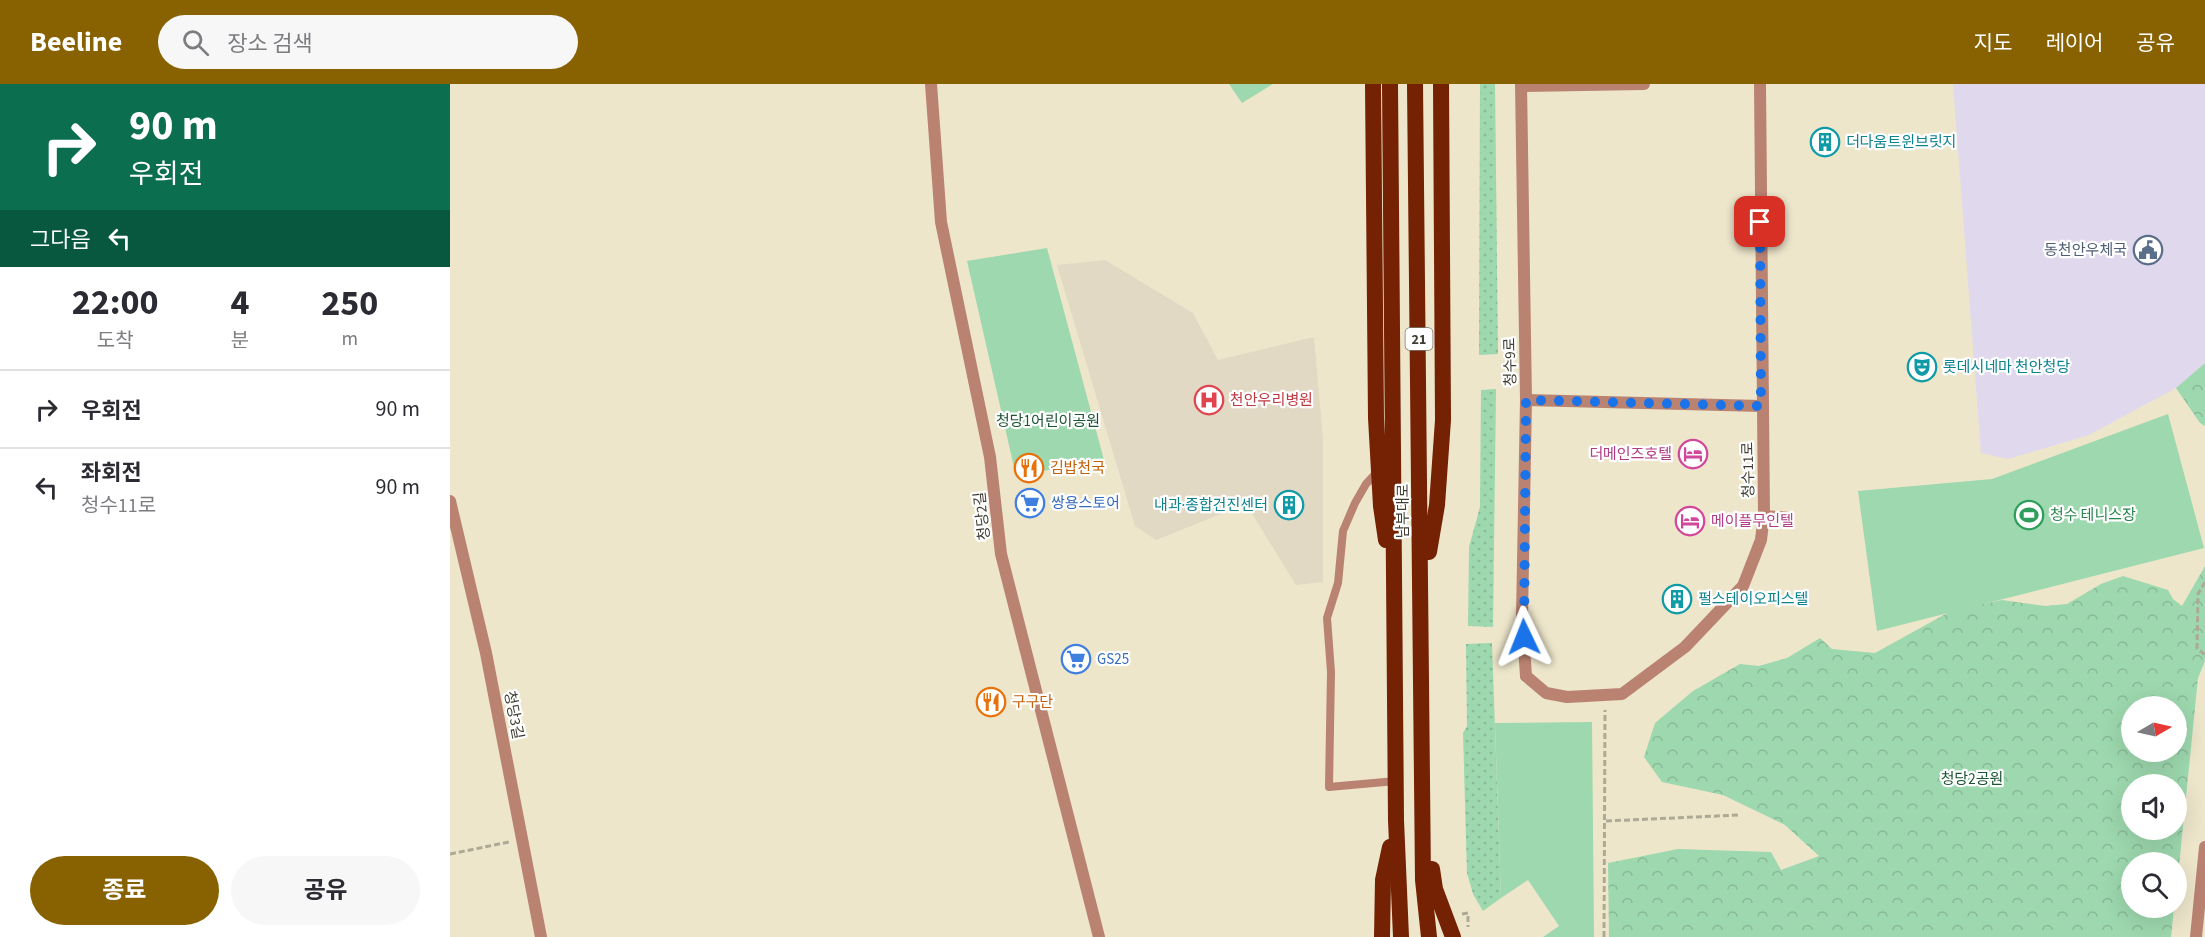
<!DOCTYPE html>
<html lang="ko">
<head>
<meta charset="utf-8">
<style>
  body { margin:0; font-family:"Source Sans 3","Noto Sans KR",sans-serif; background:#f7f7f7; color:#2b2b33; height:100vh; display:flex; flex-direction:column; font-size:22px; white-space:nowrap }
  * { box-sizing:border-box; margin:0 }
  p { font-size:20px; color:#7c7c81 }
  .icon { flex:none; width:33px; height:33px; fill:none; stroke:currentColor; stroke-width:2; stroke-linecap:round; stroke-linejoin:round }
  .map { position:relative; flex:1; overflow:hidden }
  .details { display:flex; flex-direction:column; background:#fff; width:450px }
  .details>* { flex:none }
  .guide { background:#0b6e4f; color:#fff; overflow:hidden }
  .needle { width:39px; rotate:81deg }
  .buttons { position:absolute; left:1671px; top:612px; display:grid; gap:12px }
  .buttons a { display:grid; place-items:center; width:66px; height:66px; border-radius:50%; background:#fff; box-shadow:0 6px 24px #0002; font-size:30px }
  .pin { position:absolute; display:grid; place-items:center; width:51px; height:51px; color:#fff; margin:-26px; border-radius:12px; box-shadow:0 3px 9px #0006 }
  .me { position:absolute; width:66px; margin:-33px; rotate:358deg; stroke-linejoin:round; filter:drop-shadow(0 0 4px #0008) }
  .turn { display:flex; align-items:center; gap:21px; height:126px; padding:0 30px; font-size:27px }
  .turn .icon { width:78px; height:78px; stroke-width:2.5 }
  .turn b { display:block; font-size:42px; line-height:51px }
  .then { display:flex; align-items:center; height:57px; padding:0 30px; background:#0003; gap:12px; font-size:22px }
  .eta { display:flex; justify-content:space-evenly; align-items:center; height:102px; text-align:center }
  .eta b { font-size:36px; font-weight:700; line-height:42px }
  .cta { display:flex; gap:12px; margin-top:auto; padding:12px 30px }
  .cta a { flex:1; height:69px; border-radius:36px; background:#886100; color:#fff; font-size:24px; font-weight:700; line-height:69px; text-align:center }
  .cta a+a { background:#f7f7f7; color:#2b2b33 }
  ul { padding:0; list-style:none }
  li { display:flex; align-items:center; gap:18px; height:78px; padding:0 30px; border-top:2px solid #e1e1e2 }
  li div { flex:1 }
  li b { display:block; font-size:22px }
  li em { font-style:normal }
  header { display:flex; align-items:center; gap:36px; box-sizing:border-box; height:84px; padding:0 30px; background:#886100; color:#fff }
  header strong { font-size:28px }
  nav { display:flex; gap:33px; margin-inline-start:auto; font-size:21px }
  .search { width:420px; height:54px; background:#f7f7f7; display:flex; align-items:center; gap:15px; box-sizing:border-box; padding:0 21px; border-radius:33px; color:#7c7c81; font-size:22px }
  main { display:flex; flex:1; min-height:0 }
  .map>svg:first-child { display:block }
</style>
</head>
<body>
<header>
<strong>Beeline</strong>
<div class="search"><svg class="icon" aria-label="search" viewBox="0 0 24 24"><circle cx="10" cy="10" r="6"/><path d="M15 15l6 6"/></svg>장소 검색</div>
<nav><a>지도</a><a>레이어</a><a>공유</a></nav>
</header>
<main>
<section class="details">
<div class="guide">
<div class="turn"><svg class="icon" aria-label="right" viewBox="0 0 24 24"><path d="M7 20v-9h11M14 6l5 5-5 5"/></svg><div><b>90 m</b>우회전</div></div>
<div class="then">그다음<svg class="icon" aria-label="left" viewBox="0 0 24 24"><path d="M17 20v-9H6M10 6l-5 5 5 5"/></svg></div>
</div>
<div class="eta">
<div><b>22:00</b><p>도착</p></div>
<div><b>4</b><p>분</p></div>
<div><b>250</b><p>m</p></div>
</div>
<ul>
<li><svg class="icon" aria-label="right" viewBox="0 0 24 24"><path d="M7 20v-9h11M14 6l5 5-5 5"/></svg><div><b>우회전</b></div><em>90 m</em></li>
<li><svg class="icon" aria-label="left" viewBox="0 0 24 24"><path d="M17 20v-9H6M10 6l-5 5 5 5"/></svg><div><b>좌회전</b><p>청수11로</p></div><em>90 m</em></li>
</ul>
<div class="cta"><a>종료</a><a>공유</a></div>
</section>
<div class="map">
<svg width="1755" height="853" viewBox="0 0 1755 853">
  <defs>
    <pattern id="grass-dots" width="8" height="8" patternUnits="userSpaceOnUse" patternTransform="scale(1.5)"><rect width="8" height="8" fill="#9dd8ae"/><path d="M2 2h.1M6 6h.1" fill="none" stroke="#88ba96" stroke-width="1.8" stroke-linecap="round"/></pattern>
    <pattern id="forest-crowns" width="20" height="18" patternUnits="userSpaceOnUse" patternTransform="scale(1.5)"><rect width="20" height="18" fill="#9dd8ae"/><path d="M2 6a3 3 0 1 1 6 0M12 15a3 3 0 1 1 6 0" fill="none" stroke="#88ba96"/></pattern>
  </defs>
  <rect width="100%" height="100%" fill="#ede6cb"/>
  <polygon fill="#e0d8ed" points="1503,0 1755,0 1755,279 1726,304 1639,351 1558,375 1531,369"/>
  <polygon fill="#e1d9c3" points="655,176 743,229 768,276 864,253 873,355 873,498 846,501 796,420 706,456 685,442 607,181"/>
  <g fill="url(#grass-dots)">
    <polygon points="1030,0 1045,0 1048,270 1029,271"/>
    <polygon points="1046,305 1043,543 1018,542 1019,463 1030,423 1031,306"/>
    <polygon points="1042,559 1051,814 1033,827 1023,810 1017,789 1013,649 1017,642 1016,560"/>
  </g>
  <g fill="url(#forest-crowns)" fill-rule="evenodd">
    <polygon points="1755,279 1755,342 1750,339 1726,304"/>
    <path d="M1755,482V577L1748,594L1727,802L1726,778H1682V824H1724L1721,853H1159L1158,779L1228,765L1321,768L1331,786L1369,772L1335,741L1273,711L1212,698L1194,673L1205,639L1243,607L1290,580L1309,582L1337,574L1370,554L1382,565L1425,569L1501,527L1552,516L1595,522L1617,520L1651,500L1673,492L1718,506L1723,515L1732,522ZM1682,622H1726V668H1682ZM1682,700H1726V746H1682Z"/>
  </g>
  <g fill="#9dd8ae">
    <polygon points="779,0 823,0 792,19"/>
    <polygon points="597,164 654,376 566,392 517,177"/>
    <polygon points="1718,330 1754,464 1427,547 1408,407 1542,395"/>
    <polygon points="1142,638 1144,853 1093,853 1109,842 1078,796 1051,814 1045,639"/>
  </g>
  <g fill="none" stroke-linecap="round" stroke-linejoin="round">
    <g stroke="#aea994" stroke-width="3" stroke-dasharray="6 3" stroke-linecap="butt">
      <polyline points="1755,498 1748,510 1747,564 1755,571"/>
      <polyline points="1156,737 1289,731"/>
      <polyline points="0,770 59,758"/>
      <polyline points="1012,830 1018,829 1018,843"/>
      <polyline points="1154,853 1155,626"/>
    </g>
    <g stroke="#ba8271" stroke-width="8">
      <polyline points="927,388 916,400 905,419 893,447 888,499 877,534 881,588 879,703 946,697"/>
      <polyline points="1314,430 1339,432"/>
    </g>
    <g stroke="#ba8271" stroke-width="12">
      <polyline points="1071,0 1076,316 1072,533 1076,592"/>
      <polyline points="1071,2 1194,0"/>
      <polyline points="1076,316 1311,322"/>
      <polyline points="1746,853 1755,763"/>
    </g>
    <g stroke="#ba8271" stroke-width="12">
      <polyline points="481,0 491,138 540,373 551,470 649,853"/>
      <polyline points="0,417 36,569 91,853"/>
      <polyline points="1076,592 1096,609 1117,613 1172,610 1235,563 1293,502 1311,456 1314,430 1310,0"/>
    </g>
    <g stroke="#742104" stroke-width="16">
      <polyline points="923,0 926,334 931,422 936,456"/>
      <polyline points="940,0 946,736 951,853"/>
      <polyline points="965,0 973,796 979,853"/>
      <polyline points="979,468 987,421 993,336 991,0"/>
      <polyline points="982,785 985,805 1003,853"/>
      <polyline points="932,853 933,796 940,763"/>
    </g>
  </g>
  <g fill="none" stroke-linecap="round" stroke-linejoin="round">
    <polyline stroke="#1a73e8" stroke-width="10" stroke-dasharray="0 18" points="1074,553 1076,316 1311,322 1310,138"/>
  </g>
  <defs>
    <g id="building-ring" transform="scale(1.5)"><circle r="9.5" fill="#fff" stroke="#0f9aa8" stroke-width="1.5"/><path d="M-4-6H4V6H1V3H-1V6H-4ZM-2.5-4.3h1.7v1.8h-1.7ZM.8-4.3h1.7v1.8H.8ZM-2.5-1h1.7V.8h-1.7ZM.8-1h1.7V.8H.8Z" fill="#0f9aa8"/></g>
    <g id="civic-ring" transform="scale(1.5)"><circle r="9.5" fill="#fff" stroke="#5c6f8a" stroke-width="1.5"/><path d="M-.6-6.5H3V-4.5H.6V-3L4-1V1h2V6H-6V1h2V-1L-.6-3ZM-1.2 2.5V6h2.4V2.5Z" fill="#5c6f8a"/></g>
    <g id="theatre-ring" transform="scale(1.5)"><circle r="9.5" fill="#fff" stroke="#0f9aa8" stroke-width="1.5"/><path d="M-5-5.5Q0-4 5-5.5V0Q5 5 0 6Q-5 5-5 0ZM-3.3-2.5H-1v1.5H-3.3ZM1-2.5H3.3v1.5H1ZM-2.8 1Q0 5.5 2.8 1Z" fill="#0f9aa8"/></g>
    <g id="hospital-ring" transform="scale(1.5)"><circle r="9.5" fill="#fff" stroke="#e0444e" stroke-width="1.5"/><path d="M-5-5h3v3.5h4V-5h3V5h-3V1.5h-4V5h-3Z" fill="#e0444e"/></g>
    <g id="hotel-ring" transform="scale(1.5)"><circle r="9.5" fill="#fff" stroke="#d1479c" stroke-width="1.5"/><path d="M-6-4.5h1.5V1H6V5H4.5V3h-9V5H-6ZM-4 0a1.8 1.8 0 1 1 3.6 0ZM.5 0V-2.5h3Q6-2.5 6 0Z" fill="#d1479c"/></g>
    <g id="restaurant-ring" transform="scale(1.5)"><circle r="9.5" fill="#fff" stroke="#e8710a" stroke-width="1.5"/><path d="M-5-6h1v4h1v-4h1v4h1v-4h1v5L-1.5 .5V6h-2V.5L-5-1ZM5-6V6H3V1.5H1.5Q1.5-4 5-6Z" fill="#e8710a"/></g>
    <g id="supermarket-ring" transform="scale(1.5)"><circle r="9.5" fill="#fff" stroke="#3f7fe0" stroke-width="1.5"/><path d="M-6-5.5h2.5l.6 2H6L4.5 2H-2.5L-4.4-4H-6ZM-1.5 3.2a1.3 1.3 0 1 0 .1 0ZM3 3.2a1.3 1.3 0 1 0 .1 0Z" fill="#3f7fe0"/></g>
    <g id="stadium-ring" transform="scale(1.5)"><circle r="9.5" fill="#fff" stroke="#2e9e5b" stroke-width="1.5"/><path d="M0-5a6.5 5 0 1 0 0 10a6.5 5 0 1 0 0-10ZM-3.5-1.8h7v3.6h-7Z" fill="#2e9e5b"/></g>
  </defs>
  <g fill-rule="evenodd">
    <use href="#building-ring" x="1375" y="58"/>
    <use href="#civic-ring" x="1698" y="166"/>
    <use href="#theatre-ring" x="1472" y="283"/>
    <use href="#hospital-ring" x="759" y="316"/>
    <use href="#hotel-ring" x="1243" y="370"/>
    <use href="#restaurant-ring" x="579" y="384"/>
    <use href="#supermarket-ring" x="580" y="419"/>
    <use href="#building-ring" x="839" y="421"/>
    <use href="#stadium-ring" x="1579" y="431"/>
    <use href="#hotel-ring" x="1240" y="437"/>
    <use href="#building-ring" x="1227" y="515"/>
    <use href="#supermarket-ring" x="626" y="575"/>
    <use href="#restaurant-ring" x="541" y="618"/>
  </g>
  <g text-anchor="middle" stroke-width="4.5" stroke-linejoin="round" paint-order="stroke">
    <rect fill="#fff" stroke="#797770" stroke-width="1.5" x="955.5" y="244" width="27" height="22" rx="4.5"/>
    <g font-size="14" font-weight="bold" fill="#3f3d32">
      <text x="969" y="260">21</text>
    </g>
    <g font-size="15" fill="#0d838f" stroke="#fff" text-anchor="start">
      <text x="1396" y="63">더다움트윈브릿지</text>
      <text x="1493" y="288">롯데시네마 천안청당</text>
      <text x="818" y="426" text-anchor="end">내과·종합건진센터</text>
      <text x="1248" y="520">펄스테이오피스텔</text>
    </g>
    <g font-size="15" fill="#4e5e75" stroke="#fff" text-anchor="end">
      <text x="1677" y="171">동천안우체국</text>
    </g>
    <g font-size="15" fill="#3f3d32" stroke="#fff">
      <text transform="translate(1060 278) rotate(-91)" y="5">청수9로</text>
      <text transform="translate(1298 386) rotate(-91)" y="5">청수11로</text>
      <text transform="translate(953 427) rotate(-90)" y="5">남부대로</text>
      <text transform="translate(532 432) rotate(-96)" y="5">청당2길</text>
      <text transform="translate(64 631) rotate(79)" y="5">청당3길</text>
    </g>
    <g font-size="15" fill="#be3a42" stroke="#fff" text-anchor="start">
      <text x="780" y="321">천안우리병원</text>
    </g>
    <g font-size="15" fill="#1d5533" stroke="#fff">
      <text x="598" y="342">청당1어린이공원</text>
      <text x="1522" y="700">청당2공원</text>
    </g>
    <g font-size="15" fill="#b23c85" stroke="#fff" text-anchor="end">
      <text x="1222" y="375">더메인즈호텔</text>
      <text x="1261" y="442" text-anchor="start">메이플무인텔</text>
    </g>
    <g font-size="15" fill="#c56008" stroke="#fff" text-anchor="start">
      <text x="600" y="389">김밥천국</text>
      <text x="562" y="623">구구단</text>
    </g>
    <g font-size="15" fill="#366cbe" stroke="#fff" text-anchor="start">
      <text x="601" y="424">쌍용스토어</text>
      <text x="647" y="580">GS25</text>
    </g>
    <g font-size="15" fill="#27864d" stroke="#fff" text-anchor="start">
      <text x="1600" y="436">청수 테니스장</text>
    </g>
  </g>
</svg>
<div class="buttons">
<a><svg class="needle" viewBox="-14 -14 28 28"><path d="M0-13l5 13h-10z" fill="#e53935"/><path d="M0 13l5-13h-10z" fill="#7c7c81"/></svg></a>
<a><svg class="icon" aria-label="sound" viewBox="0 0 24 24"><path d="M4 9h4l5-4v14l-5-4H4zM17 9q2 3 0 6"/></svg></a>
<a><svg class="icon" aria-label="search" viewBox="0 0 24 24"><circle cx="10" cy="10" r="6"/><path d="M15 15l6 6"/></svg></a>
</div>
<div class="pin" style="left:1310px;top:138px;background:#d93025"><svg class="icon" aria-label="arrive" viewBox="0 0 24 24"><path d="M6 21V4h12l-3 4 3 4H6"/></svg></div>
<svg class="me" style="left:1074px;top:553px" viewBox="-20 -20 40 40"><path d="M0-17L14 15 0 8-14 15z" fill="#1a73e8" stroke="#fff" stroke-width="4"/></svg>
</div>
</main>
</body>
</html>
